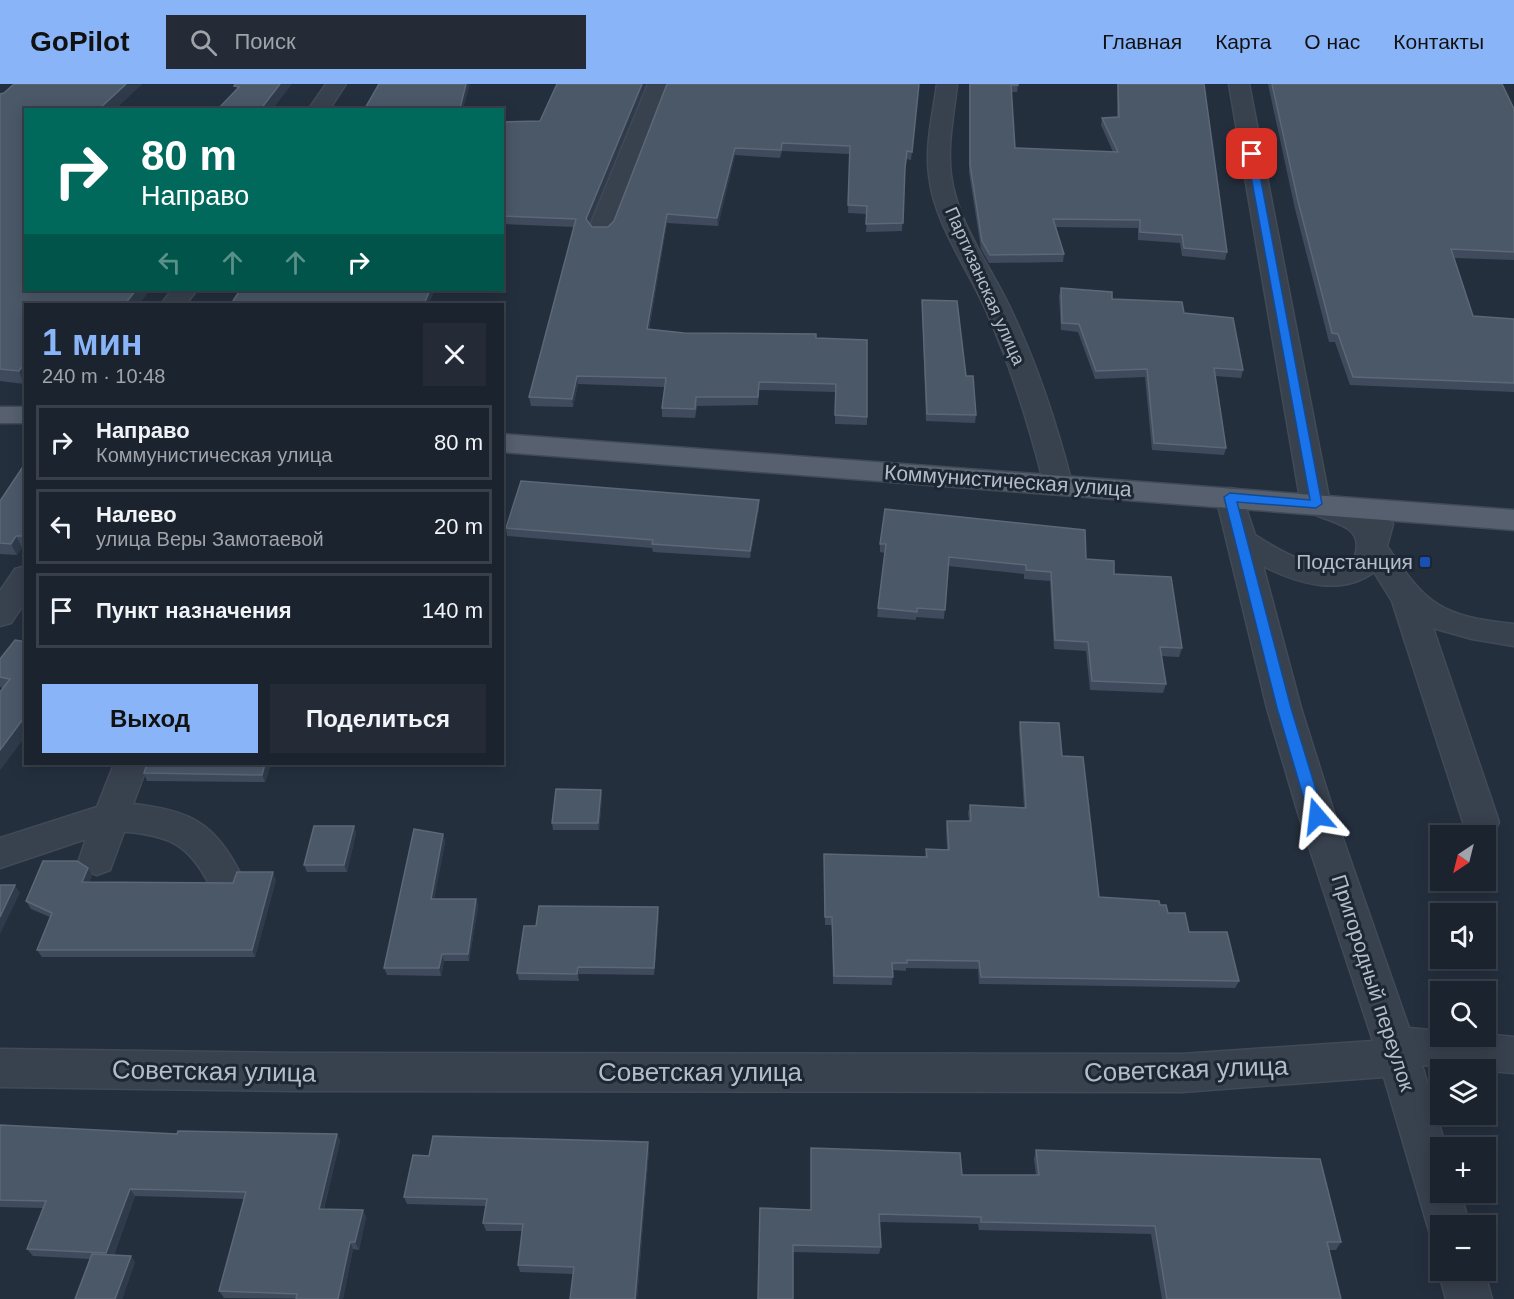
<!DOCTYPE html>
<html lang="ru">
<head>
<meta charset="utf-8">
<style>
  body { margin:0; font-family:Arial,sans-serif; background:#242b36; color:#f1f3f6; height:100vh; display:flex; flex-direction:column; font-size:22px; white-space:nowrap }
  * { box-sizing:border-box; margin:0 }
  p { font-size:20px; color:#a0a4aa }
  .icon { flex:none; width:33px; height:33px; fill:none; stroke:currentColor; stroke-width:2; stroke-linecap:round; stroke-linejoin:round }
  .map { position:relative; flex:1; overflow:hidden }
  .sheet { position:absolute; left:24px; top:219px; width:480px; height:462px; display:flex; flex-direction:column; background:#1b232e; border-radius:0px; box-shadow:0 3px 15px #0003,0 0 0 2px #39404a }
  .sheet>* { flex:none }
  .top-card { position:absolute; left:24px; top:24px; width:480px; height:183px; border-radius:0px; box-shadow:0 3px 15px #0003,0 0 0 2px #39404a; background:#00695c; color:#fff; overflow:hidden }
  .needle { width:39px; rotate:215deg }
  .buttons { position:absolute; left:1430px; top:741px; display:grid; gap:12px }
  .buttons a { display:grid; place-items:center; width:66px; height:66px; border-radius:0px; background:#1b232e; box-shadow:0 3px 15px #0003,0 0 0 2px #39404a; font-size:30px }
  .pin { position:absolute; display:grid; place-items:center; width:51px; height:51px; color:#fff; margin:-26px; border-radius:12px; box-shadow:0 3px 9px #0006 }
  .me { position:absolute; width:66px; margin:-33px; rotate:343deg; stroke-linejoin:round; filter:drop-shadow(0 0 4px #0008) }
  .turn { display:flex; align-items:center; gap:21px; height:126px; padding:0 18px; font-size:27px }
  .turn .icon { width:78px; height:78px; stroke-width:2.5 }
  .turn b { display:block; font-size:42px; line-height:51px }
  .lanes { display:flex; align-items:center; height:57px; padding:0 18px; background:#0003; justify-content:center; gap:30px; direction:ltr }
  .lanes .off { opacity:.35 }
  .round { display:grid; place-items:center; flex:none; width:63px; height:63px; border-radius:0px; background:#242b36 }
  .head { display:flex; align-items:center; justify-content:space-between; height:102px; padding:0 18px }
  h1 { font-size:36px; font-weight:700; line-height:45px; color:#8ab4f8 }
  .cta { display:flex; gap:12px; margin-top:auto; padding:12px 18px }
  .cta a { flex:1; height:69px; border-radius:0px; background:#8ab4f8; color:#111; font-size:24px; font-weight:700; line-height:69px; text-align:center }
  .cta a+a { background:#242b36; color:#f1f3f6 }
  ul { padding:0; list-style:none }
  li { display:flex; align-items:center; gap:18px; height:75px; margin:0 12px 9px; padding:0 6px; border:3px solid #39404a; border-radius:0px }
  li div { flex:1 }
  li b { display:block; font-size:22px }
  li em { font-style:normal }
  header { display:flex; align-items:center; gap:36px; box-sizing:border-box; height:84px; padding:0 30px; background:#8ab4f8; color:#111 }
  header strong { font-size:28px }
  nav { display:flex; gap:33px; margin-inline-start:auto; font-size:21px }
  .search { width:420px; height:54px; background:#242b36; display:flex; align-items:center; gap:15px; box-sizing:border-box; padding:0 21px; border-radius:0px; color:#a0a4aa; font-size:22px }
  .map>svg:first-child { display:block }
</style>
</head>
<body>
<header>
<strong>GoPilot</strong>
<div class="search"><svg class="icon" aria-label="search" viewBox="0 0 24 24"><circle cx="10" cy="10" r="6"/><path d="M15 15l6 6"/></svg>Поиск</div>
<nav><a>Главная</a><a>Карта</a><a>О нас</a><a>Контакты</a></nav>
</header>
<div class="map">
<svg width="1514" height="1215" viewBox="0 0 1514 1215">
  <rect width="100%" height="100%" fill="#242f3e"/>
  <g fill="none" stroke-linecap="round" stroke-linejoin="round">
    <g stroke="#414a57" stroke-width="3">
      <g id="minor">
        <polygon points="326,0 346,0 329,26 308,26"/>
        <polygon points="648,0 668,0 613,144 609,149 593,149 589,144"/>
        <path d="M937,0H957C954,30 947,61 951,91C957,140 992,184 1012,228C1038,283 1057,341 1072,400L1068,406L1058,409L1048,406L1044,400C1029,341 1011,282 986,226C967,183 934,139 929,91C925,61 933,30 937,0Z"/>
        <path d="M1229,0H1249L1329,414L1352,422L1369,433L1378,430L1388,433L1393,440L1387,462C1427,522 1441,532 1514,540V562L1472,555L1433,544L1499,738L1494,748L1483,752L1468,748L1463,738L1392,517L1374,488C1340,513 1297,499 1263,482L1301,624L1335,732L1409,944L1440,947V952H1485V950L1514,953V989L1422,981L1446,1064H1440V1108H1460L1470,1142H1440V1160L1432,1157L1384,993L1182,1008L297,1007L0,1003V965L297,969L1182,970L1373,957L1299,732L1267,624L1216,413L1220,406L1230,404L1240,406L1255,451C1283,469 1323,494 1355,472C1367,433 1315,441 1301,420Z"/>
        <polygon points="172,206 197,206 186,220 161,220"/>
        <polygon points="26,482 26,517 11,539 0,542 0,507 15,485"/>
        <path d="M114,680H148L133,720C189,726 215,739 240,789L235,800L222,804L209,800C189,761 170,752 128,748H124L110,786L97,791L84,786L79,776L86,755L0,784V754L97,723Z"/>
        <polygon points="1440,1182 1440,1186 1484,1186 1492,1215 1446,1215 1438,1186"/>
      </g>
    </g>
    <g stroke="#414a57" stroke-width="3">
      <g id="major">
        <rect x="0" y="323" width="26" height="16"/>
        <polygon points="502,350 1514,426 1514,446 502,368"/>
      </g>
    </g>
    <use href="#minor" fill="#38414e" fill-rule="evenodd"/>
    <use href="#major" fill="#56606e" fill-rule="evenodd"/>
  </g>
  <g fill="#3f4b5c">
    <polygon points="14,0 142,0 114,26 26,26 26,206 150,206 139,220 26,220 26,298 24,300 0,297 0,10 4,9"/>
    <polygon points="646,0 589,139 592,143 608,143 614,137 667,0 919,0 911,76 907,75 905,88 902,147 866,148 867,130 848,129 850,70 782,67 780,74 735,71 718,142 667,139 649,246 684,249 816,254 867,333 867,341 835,340 835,308 759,306 758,321 697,322 695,334 662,333 662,324 665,303 578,300 573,323 531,322 529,313 574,143 502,140 502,38 540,37"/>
    <polygon points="969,0 1018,0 1017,8 1011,8 1015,64 1113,68 1101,41 1102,34 1117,34 1117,0 1204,0 1227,168 1225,176 1182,172 1180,159 1138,156 1138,144 1056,143 1064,170 1063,178 989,179 981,165 969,88"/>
    <polygon points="1268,0 1502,0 1514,25 1514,176 1454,174 1473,232 1514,235 1514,308 1350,301 1335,258 1329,258 1295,125"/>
    <polygon points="1061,204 1184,229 1243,286 1241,294 1215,292 1226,364 1224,371 1152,366 1145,293 1095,295 1078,248 1061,246 1059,212"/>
    <polygon points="922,216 966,292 976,331 975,339 926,337 922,223"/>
    <polygon points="26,378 26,463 22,463 17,471 0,470 0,417"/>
    <polygon points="759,416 759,424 750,474 653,468 652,464 507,452 506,444"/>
    <polygon points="880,460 1086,475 1114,490 1182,564 1179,573 1161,572 1166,600 1163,609 1090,606 1086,567 1054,565 1050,497 1024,495 1024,490 948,482 944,535 916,533 916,536 877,533 885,469 880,468"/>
    <polygon points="26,558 26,651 0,686 3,604 0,603 0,575"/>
    <polygon points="1020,638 1062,672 1099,813 1160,821 1189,848 1239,897 1235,904 979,900 978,885 906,884 906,887 893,886 892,901 833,900 832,841 825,841 824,770 925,773 926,765 947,766 946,745 947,737 969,737 968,729 970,721 1024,724 1019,646"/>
    <polygon points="271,680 265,698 147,697 144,689"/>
    <polygon points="601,706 602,714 599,746 553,746 552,739"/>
    <polygon points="354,742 356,749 347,788 307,788 304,781"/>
    <polygon points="443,750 445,758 434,815 476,815 478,822 469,877 444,877 441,892 387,891 384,884"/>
    <polygon points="92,791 89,798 233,799 276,796 255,873 42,873 37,866 50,833 31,825 26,817"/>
    <polygon points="659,831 654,891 579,890 579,897 519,896 517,889 536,842"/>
    <polygon points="0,1041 177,1050 337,1050 340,1057 324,1125 363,1126 366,1133 359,1166 353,1165 343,1215 224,1214 219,1207 244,1115 135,1112 114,1171 135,1178 122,1215 75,1215 90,1175 33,1172 27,1165 43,1124 0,1123"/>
    <polygon points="811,1064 962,1091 1036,1091 1034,1075 1036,1066 1341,1158 1336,1166 1329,1166 1341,1215 1162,1215 1151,1150 979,1146 978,1140 880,1138 881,1163 879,1170 793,1168 758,1215 811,1126"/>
    <polygon points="649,1066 637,1215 573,1190 520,1188 518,1181 522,1147 486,1147 483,1139 486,1122 407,1120 404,1113 429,1072"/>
  </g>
  <g fill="#2f3b4b">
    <polygon points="126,0 142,0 114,26 98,26"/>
    <polygon points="280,0 292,0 272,26 260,26"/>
    <polygon points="466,0 470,0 463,26 460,24"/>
    <polygon points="642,0 646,0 587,143 586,135"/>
    <polygon points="735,64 735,71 718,142 717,134"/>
    <polygon points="667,130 667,139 647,254 647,245"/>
    <polygon points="136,206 150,206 139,220 125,220"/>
    <polygon points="430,206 435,206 429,220 424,220"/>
    <polygon points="21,284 26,293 26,298 24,300 19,287"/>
    <polygon points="577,292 578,300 573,323 572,315"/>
    <polygon points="759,416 759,424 750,474 750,467"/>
    <polygon points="16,452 22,463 17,471 11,460"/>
    <polygon points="26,631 26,651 0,686 0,666"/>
    <polygon points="265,680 271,680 265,698 262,691"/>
    <polygon points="601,706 602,714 599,746 598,739"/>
    <polygon points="354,742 356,749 347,788 344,781"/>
    <polygon points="443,750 445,758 433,822 431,815"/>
    <polygon points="88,784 92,791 87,805 82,798"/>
    <polygon points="273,788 276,796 255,873 252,866"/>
    <polygon points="15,801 20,809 0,850 0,833"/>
    <polygon points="476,815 478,822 469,877 468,870"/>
    <polygon points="658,823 659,831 654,891 654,884"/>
    <polygon points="442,870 444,877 441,892 439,884"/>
    <polygon points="578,883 579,890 579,897 577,890"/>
    <polygon points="337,1050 340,1057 322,1132 319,1125"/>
    <polygon points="648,1058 649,1066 637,1215 635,1215"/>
    <polygon points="130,1105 135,1112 112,1176 106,1169"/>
    <polygon points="363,1126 366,1133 359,1166 355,1158"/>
    <polygon points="350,1158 353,1165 343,1215 338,1215"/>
    <polygon points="131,1172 135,1178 122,1215 115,1215"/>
  </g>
  <g fill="#4b5868" stroke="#5c6777" stroke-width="1.5">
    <polygon points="14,0 126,0 98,26 26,26 26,206 136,206 125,220 26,220 26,284 21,284 19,287 0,285 0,10 4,9"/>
    <polygon points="235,0 280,0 260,26 217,26 239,3 234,2"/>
    <polygon points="379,0 466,0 460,24 486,23 486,26 364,26"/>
    <polygon points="557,0 642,0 586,135 592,143 608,143 614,137 667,0 919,0 912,68 907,67 905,83 903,139 866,140 867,122 848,121 850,62 782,59 781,66 735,64 717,134 667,130 647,245 684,249 816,250 816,254 867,256 867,333 835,331 836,300 759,298 758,313 696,313 695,325 662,324 666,294 577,292 572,315 529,313 576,135 502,132 502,38 540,37"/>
    <polygon points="970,0 1018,0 1018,1 1011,1 1015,64 1118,68 1102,34 1119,33 1118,0 1204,0 1227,168 1184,164 1182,151 1140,148 1140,136 1053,135 1064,170 990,171 982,157 970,80"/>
    <polygon points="1272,0 1502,0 1514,25 1514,168 1451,165 1473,232 1514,235 1514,299 1353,293 1338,250 1332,249 1298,117"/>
    <polygon points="1061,204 1112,208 1112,215 1182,218 1184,229 1233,234 1243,286 1214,284 1226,364 1154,359 1147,285 1096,287 1079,240 1062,239"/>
    <polygon points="240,206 430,206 424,220 231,220"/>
    <polygon points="922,216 957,217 966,292 973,292 976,331 927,330"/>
    <polygon points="26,378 26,452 16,452 11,460 0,459 0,417"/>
    <polygon points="521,397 759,416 750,467 652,460 653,456 506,444"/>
    <polygon points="885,425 1085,446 1086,475 1114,477 1114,490 1171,493 1182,564 1160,563 1166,600 1092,597 1088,558 1055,556 1051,488 1026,486 1026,481 949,473 945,526 917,524 917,528 878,524 886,460 880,460"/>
    <polygon points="15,556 26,558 26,631 0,666 0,608 10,595 0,593 0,575"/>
    <polygon points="1020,638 1059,639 1062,672 1083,673 1099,813 1159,817 1160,821 1166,821 1168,829 1185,829 1189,848 1227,848 1239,897 981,893 979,877 907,876 907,879 892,879 893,893 834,892 832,833 825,833 824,770 927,773 926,765 949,766 947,737 971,737 970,721 1026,724"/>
    <polygon points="147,680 265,680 262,691 144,689"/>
    <polygon points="556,705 601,706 598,739 552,739"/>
    <polygon points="314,742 354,742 344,781 304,781"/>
    <polygon points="414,745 443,750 431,815 476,815 468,870 442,870 439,884 384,884"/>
    <polygon points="43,777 77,777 88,784 82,798 233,799 237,788 273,788 252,866 37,866 52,829 26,817"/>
    <polygon points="0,801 15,801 0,833"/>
    <polygon points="539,822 658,823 654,884 578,883 577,890 517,889 524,842 536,842"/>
    <polygon points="0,1041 177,1050 178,1047 337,1050 319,1125 363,1126 355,1158 350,1158 338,1215 296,1215 297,1210 219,1207 246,1108 130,1105 106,1169 27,1165 46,1117 0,1116"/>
    <polygon points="433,1052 648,1058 635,1215 636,1215 570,1215 574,1183 518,1181 523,1140 483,1139 487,1115 404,1113 413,1071 429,1072"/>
    <polygon points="811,1064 960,1069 962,1091 1039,1091 1036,1066 1320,1075 1341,1158 1327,1158 1341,1215 1167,1215 1155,1142 981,1138 981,1133 879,1130 881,1163 793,1161 793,1215 758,1215 760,1124 811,1126"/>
    <polygon points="92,1170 131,1172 115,1215 75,1215"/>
  </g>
  <polygon fill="#1a73e8" stroke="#114b97" stroke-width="1.5" points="1252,67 1256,70 1322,420 1316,424 1237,418 1291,624 1324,732 1317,738 1309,732 1277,624 1224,413 1230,409 1310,416 1247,70"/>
  <rect fill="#1a4fb4" stroke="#1d2633" stroke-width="2" x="1419" y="472" width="12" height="12" rx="3"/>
  <g text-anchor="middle" stroke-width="6" stroke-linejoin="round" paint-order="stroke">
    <g font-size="18" fill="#b4bcc9" stroke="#1d2633">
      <text transform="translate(985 202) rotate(66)" y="6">Партизанская улица</text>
    </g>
    <g font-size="21" fill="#b4bcc9" stroke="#1d2633">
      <text transform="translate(1008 397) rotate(4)" y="7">Коммунистическая улица</text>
      <text transform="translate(1373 899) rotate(72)" y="7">Пригородный переулок</text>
    </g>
    <g font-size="21" fill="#b4bcc9" stroke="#1d2633" text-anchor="end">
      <text x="1413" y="485">Подстанция</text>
    </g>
    <g font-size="26" fill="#b4bcc9" stroke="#1d2633">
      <text transform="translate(1186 985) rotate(-2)" y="9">Советская улица</text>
      <text transform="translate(214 987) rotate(1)" y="9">Советская улица</text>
      <text x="700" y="997">Советская улица</text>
    </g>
  </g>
</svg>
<div class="buttons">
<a><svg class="needle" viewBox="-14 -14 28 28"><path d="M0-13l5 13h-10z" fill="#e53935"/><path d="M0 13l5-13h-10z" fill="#a0a4aa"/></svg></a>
<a><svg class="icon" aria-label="sound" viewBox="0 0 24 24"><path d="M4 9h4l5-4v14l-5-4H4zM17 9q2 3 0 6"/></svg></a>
<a><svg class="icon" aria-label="search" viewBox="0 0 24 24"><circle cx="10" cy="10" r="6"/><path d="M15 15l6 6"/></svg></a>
<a><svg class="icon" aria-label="layers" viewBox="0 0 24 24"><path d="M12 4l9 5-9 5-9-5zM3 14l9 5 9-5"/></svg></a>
<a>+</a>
<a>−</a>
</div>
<div class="pin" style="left:1252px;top:70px;background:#d93025"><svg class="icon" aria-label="arrive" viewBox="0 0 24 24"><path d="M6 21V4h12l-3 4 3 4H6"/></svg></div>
<svg class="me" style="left:1317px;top:732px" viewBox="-20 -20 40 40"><path d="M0-17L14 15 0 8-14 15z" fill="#1a73e8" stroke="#fff" stroke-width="4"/></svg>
<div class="top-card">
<div class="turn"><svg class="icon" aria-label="right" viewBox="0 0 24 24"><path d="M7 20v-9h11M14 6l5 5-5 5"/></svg><div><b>80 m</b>Направо</div></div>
<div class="lanes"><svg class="icon off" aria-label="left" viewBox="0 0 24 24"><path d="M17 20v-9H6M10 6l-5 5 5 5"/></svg><svg class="icon off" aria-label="ahead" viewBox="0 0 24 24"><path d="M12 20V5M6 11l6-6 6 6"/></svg><svg class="icon off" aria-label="ahead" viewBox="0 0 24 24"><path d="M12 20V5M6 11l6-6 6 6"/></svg><svg class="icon" aria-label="right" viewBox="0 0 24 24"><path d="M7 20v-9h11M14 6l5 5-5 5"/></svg></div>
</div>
<section class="sheet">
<div class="head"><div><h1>1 мин</h1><p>240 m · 10:48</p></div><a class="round"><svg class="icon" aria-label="close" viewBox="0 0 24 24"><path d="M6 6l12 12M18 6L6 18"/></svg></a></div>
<ul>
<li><svg class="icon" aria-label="right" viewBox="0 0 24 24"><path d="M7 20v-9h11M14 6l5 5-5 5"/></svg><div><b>Направо</b><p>Коммунистическая улица</p></div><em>80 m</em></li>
<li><svg class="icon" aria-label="left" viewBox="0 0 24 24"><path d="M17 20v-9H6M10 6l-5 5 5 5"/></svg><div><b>Налево</b><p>улица Веры Замотаевой</p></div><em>20 m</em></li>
<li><svg class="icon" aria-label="arrive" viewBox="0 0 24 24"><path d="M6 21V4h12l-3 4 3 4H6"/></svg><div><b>Пункт назначения</b></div><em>140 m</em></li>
</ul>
<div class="cta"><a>Выход</a><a>Поделиться</a></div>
</section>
</div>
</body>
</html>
